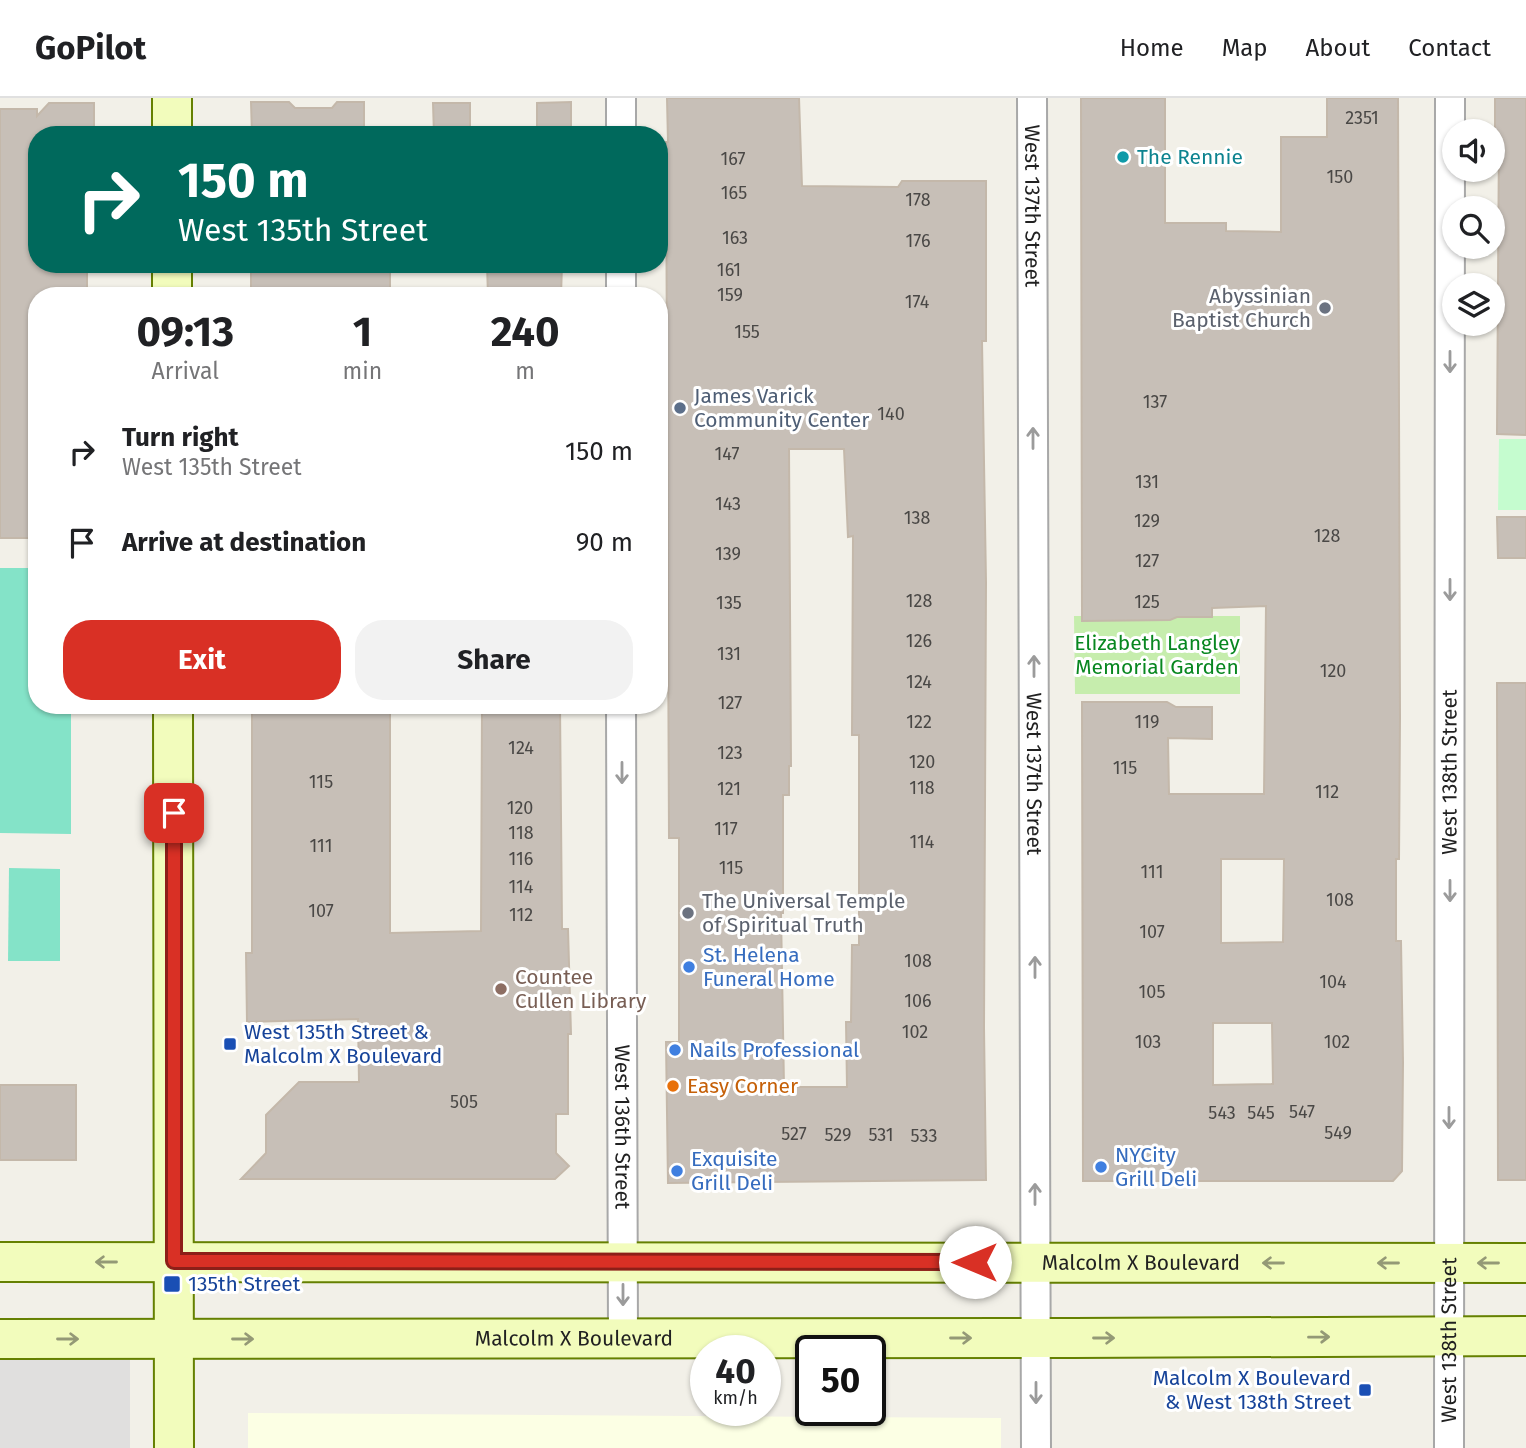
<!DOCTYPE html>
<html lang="en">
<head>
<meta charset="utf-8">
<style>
  body { margin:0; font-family:"Fira Sans",sans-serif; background:#f2f2f2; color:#202124; height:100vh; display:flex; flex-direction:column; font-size:26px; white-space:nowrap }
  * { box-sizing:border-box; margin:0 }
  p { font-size:23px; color:#757577 }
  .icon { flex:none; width:38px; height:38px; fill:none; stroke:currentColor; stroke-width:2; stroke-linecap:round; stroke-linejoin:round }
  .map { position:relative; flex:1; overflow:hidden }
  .details { position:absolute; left:28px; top:189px; width:640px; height:427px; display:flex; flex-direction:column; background:#fff; border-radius:28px; box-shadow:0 2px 5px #0004 }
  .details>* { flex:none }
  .hud { position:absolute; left:28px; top:28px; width:640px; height:147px; border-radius:28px; box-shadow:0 2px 5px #0004; background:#00695c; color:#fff; overflow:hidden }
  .tools { position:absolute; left:1442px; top:21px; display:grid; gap:14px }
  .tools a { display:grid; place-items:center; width:63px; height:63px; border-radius:50%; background:#fff; box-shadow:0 2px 5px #0004; font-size:35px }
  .speed { position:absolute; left:690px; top:1237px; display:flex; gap:14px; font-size:35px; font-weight:700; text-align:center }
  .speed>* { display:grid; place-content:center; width:91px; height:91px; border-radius:50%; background:#fff; box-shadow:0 2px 5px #0004; line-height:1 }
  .speed small { font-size:18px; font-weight:400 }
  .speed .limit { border:4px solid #111; border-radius:10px; background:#fff; color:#111 }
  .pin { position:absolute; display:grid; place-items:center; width:60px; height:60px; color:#fff; margin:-30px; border-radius:14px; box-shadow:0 4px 10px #0006 }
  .me { position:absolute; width:77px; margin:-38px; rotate:270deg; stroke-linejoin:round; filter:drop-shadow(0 0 5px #0008) }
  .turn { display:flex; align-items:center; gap:24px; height:147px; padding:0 35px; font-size:32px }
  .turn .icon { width:91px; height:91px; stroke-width:2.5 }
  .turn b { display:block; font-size:49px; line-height:60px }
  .eta { display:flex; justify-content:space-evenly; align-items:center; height:119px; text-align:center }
  .eta b { font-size:42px; font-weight:700; line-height:49px }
  .primary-button { display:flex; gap:14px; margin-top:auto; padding:14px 35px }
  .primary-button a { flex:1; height:80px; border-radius:28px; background:#d93025; color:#fff; font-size:28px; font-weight:700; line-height:80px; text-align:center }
  .primary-button a+a { background:#f2f2f2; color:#202124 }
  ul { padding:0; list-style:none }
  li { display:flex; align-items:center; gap:21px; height:91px; padding:0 35px }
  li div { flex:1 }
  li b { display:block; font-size:26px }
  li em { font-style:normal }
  header { display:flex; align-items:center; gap:42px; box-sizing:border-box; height:98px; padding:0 35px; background:#fff; border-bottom:2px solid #e0e0e0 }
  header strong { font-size:33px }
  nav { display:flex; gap:38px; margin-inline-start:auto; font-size:24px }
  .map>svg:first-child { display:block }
</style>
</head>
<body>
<header>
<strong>GoPilot</strong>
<nav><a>Home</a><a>Map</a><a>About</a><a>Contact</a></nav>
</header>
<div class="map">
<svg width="1526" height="1350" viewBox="0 0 1526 1350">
  <rect width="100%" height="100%" fill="#f2f0e8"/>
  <polygon fill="#e0dfde" points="130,1251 130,1350 0,1350 0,1254"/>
  <polygon fill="#fcffe4" points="248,1315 1001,1320 1001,1350 248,1350"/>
  <polygon fill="#c6edad" points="1074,518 1240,518 1240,596 1075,596"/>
  <polygon fill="#c5fccf" points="1499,341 1526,341 1526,412 1498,412"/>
  <g fill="#84e3c8">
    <polygon points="0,470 37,470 37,607 71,607 71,736 0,735"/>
    <polygon points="9,770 60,771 60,863 8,863"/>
  </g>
  <g fill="#c7bfb7" stroke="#c4b8aa" stroke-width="2" fill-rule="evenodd">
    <path d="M667,0H799L802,88L898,89L902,83H986V243H982L986,484L984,930L986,1082L668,1085L666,944H679V740H669L666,44H668ZM789,351H844L848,439L853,438L852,637H859V847H852L851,924H846L847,989H784L781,815H783V697H789V668H791Z"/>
    <path d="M1081,0H1165V125H1226V133L1281,134V39H1327V0H1398L1400,619L1399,761H1396V843H1401L1403,964L1402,1073L1393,1083H1083L1082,604H1167L1176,609H1212V641L1168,640L1169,696H1264L1266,508L1212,510V519H1177L1170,522L1082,523ZM1221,761H1284L1283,844L1221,845ZM1213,925H1272L1273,986L1213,987Z"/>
    <polygon points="1495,0 1526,0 1526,337 1497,336 1499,36 1495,36"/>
    <polygon points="251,4 289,4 295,10 332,10 337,4 364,4 364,37 252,37"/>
    <polygon points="571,4 571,37 537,37 537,5"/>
    <polygon points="49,5 94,5 94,37 37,37 37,166 87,166 87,198 37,198 37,440 0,440 0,11 37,11 37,18"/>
    <polygon points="433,5 470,5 470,37 434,37"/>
    <rect x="251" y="166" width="139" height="32"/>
    <polygon points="487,166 562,166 561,198 488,198"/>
    <polygon points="1497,419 1526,419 1526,460 1498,460"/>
    <polygon points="1497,585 1526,585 1526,1082 1498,1082"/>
    <polygon points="252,607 390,607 390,835 481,833 482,607 560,607 562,831 568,831 571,936 568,936 568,1016 556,1016 556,1055 569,1068 555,1081 241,1081 266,1055 266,1017 299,984 359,984 358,921 247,924 246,855 252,855"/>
    <rect x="0" y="987" width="76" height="75"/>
  </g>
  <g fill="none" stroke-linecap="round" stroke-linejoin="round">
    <g stroke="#a8a8a8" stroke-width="32">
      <g id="street">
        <polyline points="621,0 621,37"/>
        <path id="s1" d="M1032,0L1036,1350"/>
        <polyline points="621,166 621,198"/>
        <path id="s2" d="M621,607L623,1241"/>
        <path id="s3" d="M1449,1350L1450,0"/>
      </g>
    </g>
    <g stroke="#658001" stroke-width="42">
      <g id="secondary">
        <polyline points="172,0 172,37"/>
        <polyline points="172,166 172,198"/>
        <polyline points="173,607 174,1350"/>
        <path id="s4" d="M0,1164L1526,1165"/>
        <path id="s5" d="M0,1241L1074,1240L1526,1238"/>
      </g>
    </g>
    <use href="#street" stroke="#fff" stroke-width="28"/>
    <use href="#secondary" stroke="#f2fcbc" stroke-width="38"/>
  </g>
  <defs><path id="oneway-shaft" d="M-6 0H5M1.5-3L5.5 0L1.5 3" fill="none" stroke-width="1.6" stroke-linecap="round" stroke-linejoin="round" transform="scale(1.75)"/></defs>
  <g stroke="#9b9b9b">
    <use href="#oneway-shaft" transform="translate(1450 264) rotate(90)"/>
    <use href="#oneway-shaft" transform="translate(1033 340) rotate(-90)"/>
    <use href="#oneway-shaft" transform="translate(1450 492) rotate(90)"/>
    <use href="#oneway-shaft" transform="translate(1034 568) rotate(-90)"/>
    <use href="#oneway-shaft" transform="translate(622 675) rotate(90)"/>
    <use href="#oneway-shaft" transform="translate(1450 793) rotate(90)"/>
    <use href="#oneway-shaft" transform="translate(1035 869) rotate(-90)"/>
    <use href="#oneway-shaft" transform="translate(1449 1020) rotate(90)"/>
    <use href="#oneway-shaft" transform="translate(1035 1096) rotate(-90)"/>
    <use href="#oneway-shaft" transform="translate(623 1197) rotate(90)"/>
    <use href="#oneway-shaft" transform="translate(1036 1295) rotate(90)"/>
  </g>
  <g stroke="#949976">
    <use href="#oneway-shaft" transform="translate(106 1164) rotate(180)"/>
    <use href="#oneway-shaft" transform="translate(1273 1165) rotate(-180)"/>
    <use href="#oneway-shaft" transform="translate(1388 1165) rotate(180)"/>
    <use href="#oneway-shaft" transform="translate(1488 1165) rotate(180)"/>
    <use href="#oneway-shaft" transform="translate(1319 1239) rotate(-1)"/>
    <use href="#oneway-shaft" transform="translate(961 1240)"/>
    <use href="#oneway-shaft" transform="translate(1104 1240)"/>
    <use href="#oneway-shaft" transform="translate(68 1241)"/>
    <use href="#oneway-shaft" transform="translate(243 1241)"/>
  </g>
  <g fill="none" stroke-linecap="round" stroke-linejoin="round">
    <g stroke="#8d1f18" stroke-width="18">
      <polyline id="route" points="174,715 174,1163 975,1164"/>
    </g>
    <use href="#route" stroke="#d93025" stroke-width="12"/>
  </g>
  <circle fill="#0f9aa8" stroke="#fff" stroke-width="2.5" cx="1123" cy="59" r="7"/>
  <g fill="#6b7280" stroke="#fff" stroke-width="2.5">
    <circle cx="1325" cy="210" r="7"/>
    <circle cx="688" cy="815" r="7"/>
  </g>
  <circle fill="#5c6f8a" stroke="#fff" stroke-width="2.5" cx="680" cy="310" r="7"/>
  <g fill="#3f7fe0" stroke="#fff" stroke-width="2.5">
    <circle cx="689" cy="869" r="7"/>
    <circle cx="675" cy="952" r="7"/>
    <circle cx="1101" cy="1069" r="7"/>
    <circle cx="677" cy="1073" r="7"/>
  </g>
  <circle fill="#8d6e63" stroke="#fff" stroke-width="2.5" cx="501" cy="891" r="7"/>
  <g fill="#1a4fb4" stroke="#fff" stroke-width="2.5">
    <rect x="223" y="939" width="14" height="14" rx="3.5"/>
    <rect x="163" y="1177" width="18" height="18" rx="3.5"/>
    <rect x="1358" y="1285" width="14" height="14" rx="3.5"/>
  </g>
  <circle fill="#e8710a" stroke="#fff" stroke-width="2.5" cx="673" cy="988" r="7"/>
  <g text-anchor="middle" stroke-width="6" stroke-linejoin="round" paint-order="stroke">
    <g font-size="18" fill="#4a4846">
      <text x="1362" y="26">2351</text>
      <text x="733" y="67">167</text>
      <text x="1340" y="85">150</text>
      <text x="734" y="101">165</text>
      <text x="918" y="108">178</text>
      <text x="735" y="146">163</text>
      <text x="918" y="149">176</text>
      <text x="729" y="178">161</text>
      <text x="730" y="203">159</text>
      <text x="917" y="210">174</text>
      <text x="747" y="240">155</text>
      <text x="1155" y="310">137</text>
      <text x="891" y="322">140</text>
      <text x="727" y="362">147</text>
      <text x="1147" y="390">131</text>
      <text x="728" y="412">143</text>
      <text x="917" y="426">138</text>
      <text x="1147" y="429">129</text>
      <text x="1327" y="444">128</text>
      <text x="728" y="462">139</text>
      <text x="1147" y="469">127</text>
      <text x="919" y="509">128</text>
      <text x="1147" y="510">125</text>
      <text x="729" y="511">135</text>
      <text x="919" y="549">126</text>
      <text x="729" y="562">131</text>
      <text x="1333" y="579">120</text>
      <text x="919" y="590">124</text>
      <text x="730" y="611">127</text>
      <text x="919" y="630">122</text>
      <text x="1147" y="630">119</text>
      <text x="521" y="656">124</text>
      <text x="730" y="661">123</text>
      <text x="922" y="670">120</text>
      <text x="1125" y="676">115</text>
      <text x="321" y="690">115</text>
      <text x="922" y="696">118</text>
      <text x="729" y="697">121</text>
      <text x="1327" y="700">112</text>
      <text x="520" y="716">120</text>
      <text x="726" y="737">117</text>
      <text x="521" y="741">118</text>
      <text x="922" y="750">114</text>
      <text x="321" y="754">111</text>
      <text x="521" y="767">116</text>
      <text x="731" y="776">115</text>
      <text x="1152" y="780">111</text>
      <text x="521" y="795">114</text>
      <text x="1340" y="808">108</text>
      <text x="321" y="819">107</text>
      <text x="521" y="823">112</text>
      <text x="1152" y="840">107</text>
      <text x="918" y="869">108</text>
      <text x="1333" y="890">104</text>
      <text x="1152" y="900">105</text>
      <text x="918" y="909">106</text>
      <text x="915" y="940">102</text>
      <text x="1148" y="950">103</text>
      <text x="1337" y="950">102</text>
      <text x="464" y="1010">505</text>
      <text x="1302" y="1020">547</text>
      <text x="1222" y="1021">543</text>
      <text x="1261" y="1021">545</text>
      <text x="1338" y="1041">549</text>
      <text x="794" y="1042">527</text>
      <text x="838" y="1043">529</text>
      <text x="881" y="1043">531</text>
      <text x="924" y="1044">533</text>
    </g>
    <g font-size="21" fill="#0d838f" stroke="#fff" text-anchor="start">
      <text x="1137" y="66">The Rennie</text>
    </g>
    <g font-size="21" fill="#212121" stroke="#fff">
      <text dy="7" stroke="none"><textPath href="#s1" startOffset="108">West 137th Street</textPath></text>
      <text dy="7" stroke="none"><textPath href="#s1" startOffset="676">West 137th Street</textPath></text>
      <text dy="7" stroke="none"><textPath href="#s3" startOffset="676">West 138th Street</textPath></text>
      <text dy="7" stroke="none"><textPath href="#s2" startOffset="422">West 136th Street</textPath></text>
      <text dy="7" stroke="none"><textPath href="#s4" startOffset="1141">Malcolm X Boulevard</textPath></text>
      <text dy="7" stroke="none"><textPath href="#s5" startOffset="574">Malcolm X Boulevard</textPath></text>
      <text dy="7" stroke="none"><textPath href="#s3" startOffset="108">West 138th Street</textPath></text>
    </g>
    <g font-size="21" fill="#5b616d" stroke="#fff" text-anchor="end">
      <text x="1311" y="205">Abyssinian<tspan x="1311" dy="24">Baptist Church</tspan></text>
      <text x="702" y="810" text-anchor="start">The Universal Temple<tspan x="702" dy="24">of Spiritual Truth</tspan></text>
    </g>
    <g font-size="21" fill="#4e5e75" stroke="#fff" text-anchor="start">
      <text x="694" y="305">James Varick<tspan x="694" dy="24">Community Center</tspan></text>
    </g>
    <g font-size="21" fill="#088720" stroke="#fff">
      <text x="1157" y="552">Elizabeth Langley<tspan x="1157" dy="24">Memorial Garden</tspan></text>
    </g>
    <g font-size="21" fill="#366cbe" stroke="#fff" text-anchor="start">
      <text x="703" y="864">St. Helena<tspan x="703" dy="24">Funeral Home</tspan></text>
      <text x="689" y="959">Nails Professional</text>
      <text x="1115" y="1064">NYCity<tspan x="1115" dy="24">Grill Deli</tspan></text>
      <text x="691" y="1068">Exquisite<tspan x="691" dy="24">Grill Deli</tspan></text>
    </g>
    <g font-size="21" fill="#785e54" stroke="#fff" text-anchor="start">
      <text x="515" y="886">Countee<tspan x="515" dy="24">Cullen Library</tspan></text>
    </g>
    <g font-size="21" fill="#164399" stroke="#fff" text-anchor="start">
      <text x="244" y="941">West 135th Street &amp;<tspan x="244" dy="24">Malcolm X Boulevard</tspan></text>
      <text x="188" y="1193">135th Street</text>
      <text x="1351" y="1287" text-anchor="end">Malcolm X Boulevard<tspan x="1351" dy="24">&amp; West 138th Street</tspan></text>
    </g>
    <g font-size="21" fill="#c56008" stroke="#fff" text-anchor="start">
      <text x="687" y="995">Easy Corner</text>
    </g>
  </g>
</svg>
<div class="tools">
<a><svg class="icon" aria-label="sound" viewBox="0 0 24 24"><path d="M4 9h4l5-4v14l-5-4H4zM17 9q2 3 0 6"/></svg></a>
<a><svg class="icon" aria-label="search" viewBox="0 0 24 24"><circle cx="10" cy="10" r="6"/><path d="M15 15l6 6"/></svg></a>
<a><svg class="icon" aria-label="layers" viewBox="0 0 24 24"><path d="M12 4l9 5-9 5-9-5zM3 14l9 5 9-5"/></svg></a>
</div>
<div class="speed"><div>40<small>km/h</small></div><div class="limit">50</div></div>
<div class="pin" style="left:174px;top:715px;background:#d93025"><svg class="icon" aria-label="arrive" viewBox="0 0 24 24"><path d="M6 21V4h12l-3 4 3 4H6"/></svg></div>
<svg class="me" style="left:975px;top:1164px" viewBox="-20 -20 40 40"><circle r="19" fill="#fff"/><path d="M0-13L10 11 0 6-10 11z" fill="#d93025"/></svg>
<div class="hud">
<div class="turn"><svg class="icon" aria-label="right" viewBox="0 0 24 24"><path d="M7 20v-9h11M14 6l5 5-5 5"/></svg><div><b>150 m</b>West 135th Street</div></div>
</div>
<section class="details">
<div class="eta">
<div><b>09:13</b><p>Arrival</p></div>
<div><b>1</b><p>min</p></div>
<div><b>240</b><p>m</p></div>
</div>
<ul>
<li><svg class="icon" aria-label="right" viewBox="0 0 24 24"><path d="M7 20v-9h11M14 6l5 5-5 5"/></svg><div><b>Turn right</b><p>West 135th Street</p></div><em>150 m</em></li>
<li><svg class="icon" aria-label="arrive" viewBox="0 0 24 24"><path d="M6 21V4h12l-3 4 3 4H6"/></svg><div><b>Arrive at destination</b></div><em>90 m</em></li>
</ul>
<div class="primary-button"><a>Exit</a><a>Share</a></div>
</section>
</div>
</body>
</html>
